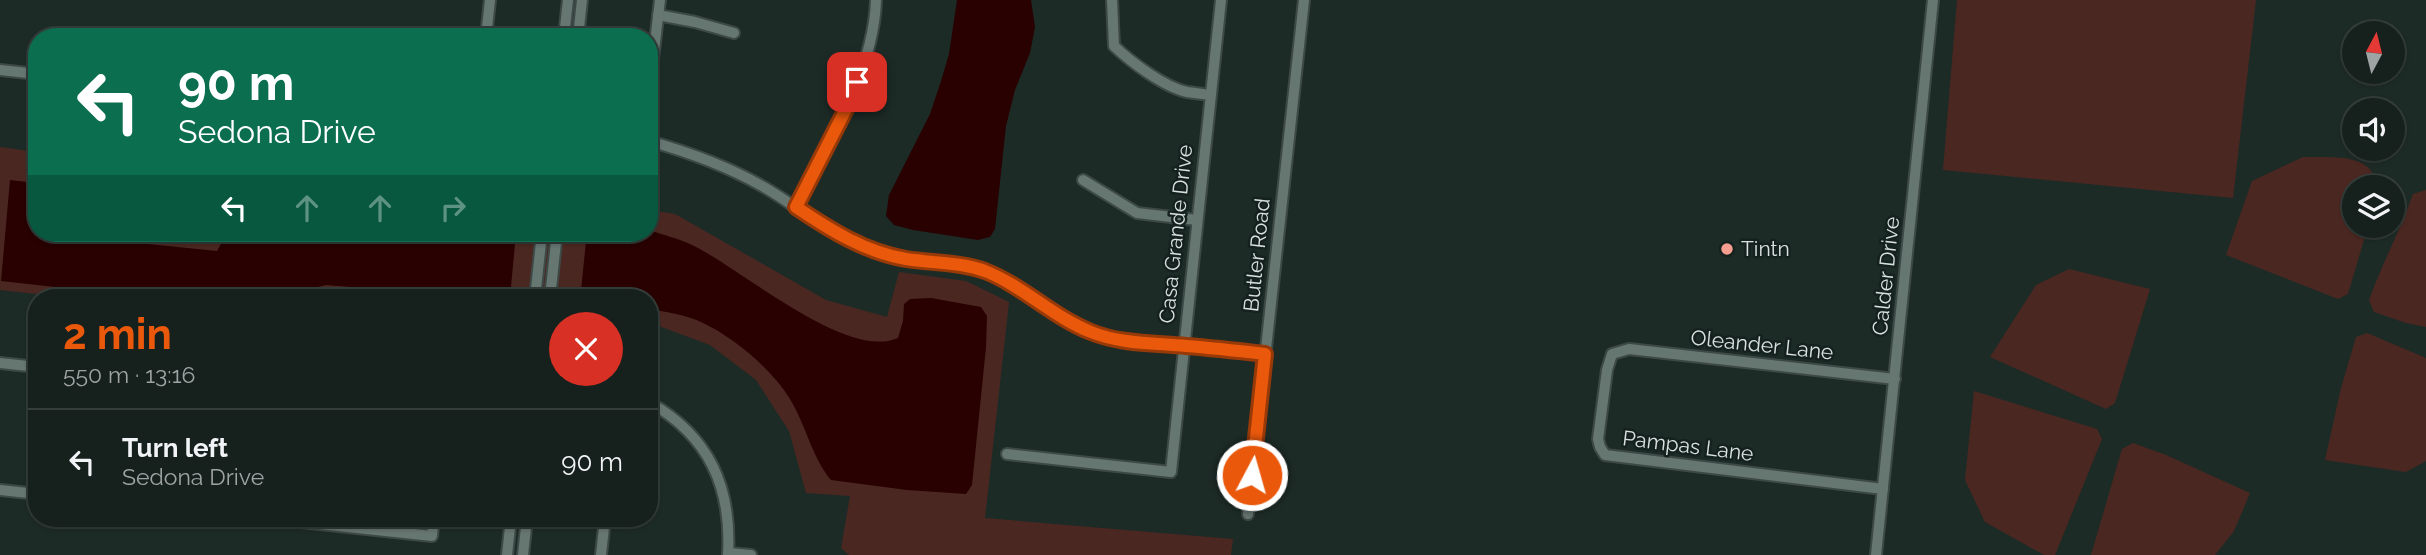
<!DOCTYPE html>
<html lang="en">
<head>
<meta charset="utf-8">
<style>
  body { margin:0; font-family:Raleway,sans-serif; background:#232d2a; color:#f1f3f6; height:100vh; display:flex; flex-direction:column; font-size:26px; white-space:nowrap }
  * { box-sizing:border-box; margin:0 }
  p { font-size:23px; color:#9ea3a4 }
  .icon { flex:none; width:38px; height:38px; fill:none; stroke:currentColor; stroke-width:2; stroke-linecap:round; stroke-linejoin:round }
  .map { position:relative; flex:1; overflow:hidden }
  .panel { position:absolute; left:28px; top:289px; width:630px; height:238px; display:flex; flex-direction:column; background:#16201d; border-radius:28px; box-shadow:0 2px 5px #0004,0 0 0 2px #353e3b }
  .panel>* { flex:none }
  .guide { position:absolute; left:28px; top:28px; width:630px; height:214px; border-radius:28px; box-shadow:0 2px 5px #0004,0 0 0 2px #353e3b; background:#0b6e4f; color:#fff; overflow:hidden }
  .needle { width:46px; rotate:7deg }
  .controls { position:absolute; left:2342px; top:21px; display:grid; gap:14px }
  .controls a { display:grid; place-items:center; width:63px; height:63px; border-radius:50%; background:#16201d; box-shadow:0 2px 5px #0004,0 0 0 2px #353e3b; font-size:35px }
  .pin { position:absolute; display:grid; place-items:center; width:60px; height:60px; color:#fff; margin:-30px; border-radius:14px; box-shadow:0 4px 10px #0006 }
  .me { position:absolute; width:77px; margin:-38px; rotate:6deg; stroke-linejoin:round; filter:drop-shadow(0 0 5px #0008) }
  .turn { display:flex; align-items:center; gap:24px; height:147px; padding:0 35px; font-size:32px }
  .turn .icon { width:91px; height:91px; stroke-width:2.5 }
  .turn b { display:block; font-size:49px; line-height:60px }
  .lanes { display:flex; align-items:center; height:66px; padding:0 35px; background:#0003; justify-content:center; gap:35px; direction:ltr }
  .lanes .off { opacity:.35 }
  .round { display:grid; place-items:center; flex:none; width:74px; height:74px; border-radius:37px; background:#232d2a }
  .overview { display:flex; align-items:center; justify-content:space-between; height:119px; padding:0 35px }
  h1 { font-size:42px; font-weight:700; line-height:52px; color:#ea580c }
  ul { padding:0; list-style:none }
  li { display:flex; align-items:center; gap:21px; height:105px; padding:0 35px; border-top:2px solid #353e3b }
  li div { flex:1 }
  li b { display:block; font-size:26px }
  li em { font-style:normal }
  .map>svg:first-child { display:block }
</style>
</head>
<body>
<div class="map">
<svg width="2426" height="555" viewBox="0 0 2426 555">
  <rect width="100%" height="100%" fill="#1d2b27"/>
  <g fill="#4b2721">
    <polygon points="1957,0 2256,0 2233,198 1943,170"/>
    <polygon points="0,147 37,152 37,233 649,233 649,210 675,214 826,300 887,317 899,272 966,281 1009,302 985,518 1233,539 1231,555 849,555 841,548 850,496 806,493 789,431 756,380 710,345 656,325 649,324 649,298 72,298 0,290"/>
    <path d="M2303,157C2331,158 2372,151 2378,187H2354V226H2368L2348,294L2338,299L2226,255L2252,181Z"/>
    <path d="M2426,190V327L2406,323L2374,312L2369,300C2382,264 2400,231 2413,194Z"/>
    <polygon points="2069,269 2150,289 2115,403 2106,409 1990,357 2036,285"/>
    <polygon points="2367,333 2426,358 2426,461 2406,472 2325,460 2341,388 2356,337"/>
    <polygon points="1974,391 2097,429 2102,439 2055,555 2044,555 1985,522 1965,480"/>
    <polygon points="2133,443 2166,455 2250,493 2234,531 2215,555 2091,555 2122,449"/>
  </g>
  <g fill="#280100">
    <polygon points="957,0 1031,0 1035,27 1030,53 1015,90 1006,126 995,229 990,237 978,240 913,230 894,225 886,216 889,195 930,114 941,81 949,54"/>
    <polygon points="10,180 36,183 37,233 57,233 58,235 217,251 227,233 516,233 510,297 475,297 326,285 279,297 154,298 1,281"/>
    <path d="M649,230C663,235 677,238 690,244C740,267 845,361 898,338L903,321L904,304L910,299L931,298L981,307L987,316L986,347L972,485L966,494L907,490L831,480C814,460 807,431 795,408C778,374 736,338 701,322C686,315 666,312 649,309V298L583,297L581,291L586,241L590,233H649Z"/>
  </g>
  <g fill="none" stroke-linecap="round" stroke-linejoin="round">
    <g stroke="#3d4946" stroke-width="14">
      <g id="minor">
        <path d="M1112,0L1114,46C1131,62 1164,87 1187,92C1194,93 1203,94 1210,95"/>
        <polyline points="658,15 695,22 734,33"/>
        <polyline points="486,37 490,0"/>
        <polyline points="564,37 568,0"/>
        <polyline points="578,37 582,0"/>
        <polyline points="0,70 37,74"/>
        <polyline points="649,93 660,0"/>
        <path d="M649,141C688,152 727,166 762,186C791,202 817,225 848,239C867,248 887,256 908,259C933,262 957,263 981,270C1022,282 1053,317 1092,333C1120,344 1152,343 1181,345C1209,347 1237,351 1265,353"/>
        <polyline points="1083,180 1137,213 1197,220"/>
        <path d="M796,207C828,146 874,70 876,0"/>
        <polyline points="535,298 542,233"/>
        <polyline points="550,298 557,233"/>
        <polyline points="0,363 37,367"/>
        <path d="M649,402C709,436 732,487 728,555"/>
        <polyline points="1007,454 1171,472 1221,0"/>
        <polyline points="1883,489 1605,455 1600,447 1598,439 1607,370 1612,354 1629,349 1895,379"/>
        <polyline points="0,490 37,494"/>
        <polyline points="1248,514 1304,0"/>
        <polyline points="264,518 432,536 434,518"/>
        <polyline points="729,553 751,555"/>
        <polyline points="507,555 511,518"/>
        <polyline points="523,555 527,518"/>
        <polyline points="601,555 605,518"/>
        <polyline points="1876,555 1933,0"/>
      </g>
    </g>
    <use href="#minor" stroke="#667671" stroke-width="10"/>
  </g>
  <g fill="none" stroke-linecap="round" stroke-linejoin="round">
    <g stroke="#983908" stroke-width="18">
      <path id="route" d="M857,82L846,109L796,207C830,230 865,252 906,259C932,263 960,262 985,271C1023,286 1053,317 1091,332C1120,344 1155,343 1186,346C1212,348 1239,351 1265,354L1252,475"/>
    </g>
    <use href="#route" stroke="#ea580c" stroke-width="12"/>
  </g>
  <circle fill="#f59d8e" stroke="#14211e" stroke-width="2.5" cx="1727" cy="249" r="7"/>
  <g text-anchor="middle" stroke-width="5" stroke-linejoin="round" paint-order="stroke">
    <g font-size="21" fill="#d8e1de" stroke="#14211e">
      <text transform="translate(1176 234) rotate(-84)" y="7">Casa Grande Drive</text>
      <text transform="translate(1257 255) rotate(-84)" y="7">Butler Road</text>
      <text transform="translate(1886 276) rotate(-84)" y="7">Calder Drive</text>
      <text transform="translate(1762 345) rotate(6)" y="7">Oleander Lane</text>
      <text transform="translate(1688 446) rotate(7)" y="7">Pampas Lane</text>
    </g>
    <g font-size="21" fill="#d8e1de" stroke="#14211e" text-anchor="start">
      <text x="1741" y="256">Tintn</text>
    </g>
  </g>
</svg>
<div class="controls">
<a><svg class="needle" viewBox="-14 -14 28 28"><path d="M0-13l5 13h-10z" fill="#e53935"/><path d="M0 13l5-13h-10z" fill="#9ea3a4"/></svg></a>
<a><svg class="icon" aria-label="sound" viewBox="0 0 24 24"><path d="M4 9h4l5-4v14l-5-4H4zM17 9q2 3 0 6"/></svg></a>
<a><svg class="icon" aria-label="layers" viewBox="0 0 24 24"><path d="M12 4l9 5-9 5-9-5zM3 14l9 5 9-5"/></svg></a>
</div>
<div class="pin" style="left:857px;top:82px;background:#d93025"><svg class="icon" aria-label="arrive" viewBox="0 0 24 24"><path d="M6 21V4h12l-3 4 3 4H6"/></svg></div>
<svg class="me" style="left:1252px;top:475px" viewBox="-20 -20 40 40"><circle r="17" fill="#ea580c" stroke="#fff" stroke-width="3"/><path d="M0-11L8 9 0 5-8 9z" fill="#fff"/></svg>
<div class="guide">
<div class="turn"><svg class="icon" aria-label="left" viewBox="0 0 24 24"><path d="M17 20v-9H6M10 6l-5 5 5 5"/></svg><div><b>90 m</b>Sedona Drive</div></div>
<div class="lanes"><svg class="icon" aria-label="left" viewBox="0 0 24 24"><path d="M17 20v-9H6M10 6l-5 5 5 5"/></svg><svg class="icon off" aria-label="ahead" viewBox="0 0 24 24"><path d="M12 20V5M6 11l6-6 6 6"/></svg><svg class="icon off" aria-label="ahead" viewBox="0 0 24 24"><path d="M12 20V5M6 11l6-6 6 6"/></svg><svg class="icon off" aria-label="right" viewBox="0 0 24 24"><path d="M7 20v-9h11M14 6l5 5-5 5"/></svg></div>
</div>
<section class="panel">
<div class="overview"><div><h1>2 min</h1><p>550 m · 13:16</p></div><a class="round" style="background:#d93025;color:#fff"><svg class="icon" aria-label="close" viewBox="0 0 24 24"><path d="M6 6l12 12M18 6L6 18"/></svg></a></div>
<ul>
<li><svg class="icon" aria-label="left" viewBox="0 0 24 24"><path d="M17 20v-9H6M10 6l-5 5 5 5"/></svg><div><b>Turn left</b><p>Sedona Drive</p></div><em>90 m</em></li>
</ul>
</section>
</div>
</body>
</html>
